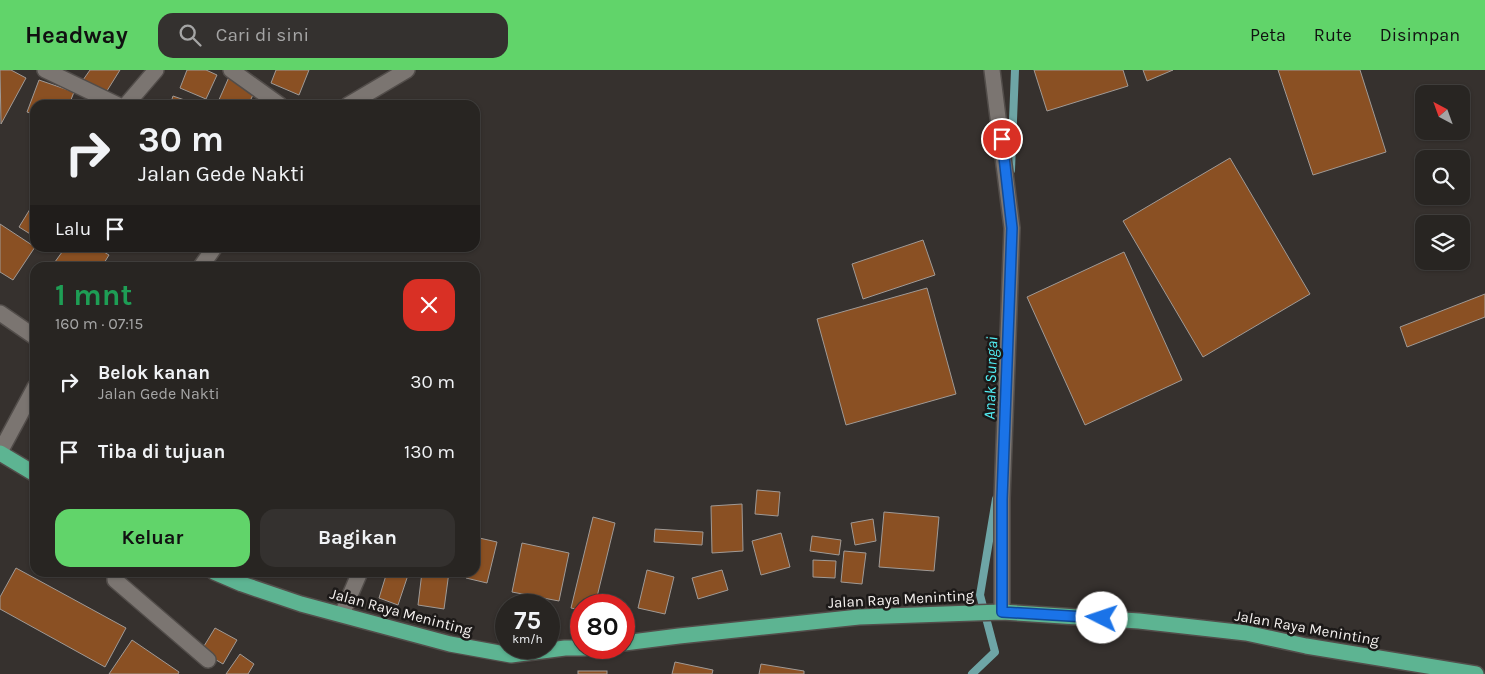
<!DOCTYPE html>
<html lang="id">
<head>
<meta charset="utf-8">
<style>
  body { margin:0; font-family:Karla,sans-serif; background:#34312f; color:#f1f3f6; height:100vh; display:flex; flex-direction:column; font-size:19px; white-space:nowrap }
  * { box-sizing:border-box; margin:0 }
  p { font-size:16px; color:#a5a5a5 }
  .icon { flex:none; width:28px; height:28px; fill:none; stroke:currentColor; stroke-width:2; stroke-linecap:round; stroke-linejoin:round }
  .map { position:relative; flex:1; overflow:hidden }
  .drawer { position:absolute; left:30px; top:192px; width:450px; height:315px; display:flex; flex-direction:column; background:#282522; border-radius:15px; box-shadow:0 1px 4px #0004,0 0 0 1px #444240 }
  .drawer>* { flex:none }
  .guide { position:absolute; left:30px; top:30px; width:450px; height:152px; border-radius:15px; box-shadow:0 1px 4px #0004,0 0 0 1px #444240; background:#282522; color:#f1f3f6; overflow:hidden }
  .needle { width:32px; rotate:319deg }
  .controls { position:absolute; left:1415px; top:15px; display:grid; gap:10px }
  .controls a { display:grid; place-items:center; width:55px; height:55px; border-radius:10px; background:#282522; box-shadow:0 1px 4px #0004,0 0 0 1px #444240; font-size:25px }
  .speed { position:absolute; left:495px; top:524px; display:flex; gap:10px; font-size:25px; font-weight:700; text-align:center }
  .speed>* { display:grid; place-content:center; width:65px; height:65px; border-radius:50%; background:#282522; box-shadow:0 1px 4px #0004,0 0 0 1px #444240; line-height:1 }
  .speed small { font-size:12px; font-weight:400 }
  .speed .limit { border:8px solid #d22; background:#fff; color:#111 }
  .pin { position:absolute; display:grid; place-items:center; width:42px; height:42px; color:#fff; margin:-21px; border:2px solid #fff; border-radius:50%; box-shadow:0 1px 5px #0007 }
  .me { position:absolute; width:55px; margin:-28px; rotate:274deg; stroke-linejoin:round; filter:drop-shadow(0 0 4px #0008) }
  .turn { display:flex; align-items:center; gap:18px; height:105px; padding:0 25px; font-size:22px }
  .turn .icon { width:65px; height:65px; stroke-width:2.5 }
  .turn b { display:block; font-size:35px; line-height:42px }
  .then { display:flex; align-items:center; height:48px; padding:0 25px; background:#0003; gap:10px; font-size:19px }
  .round { display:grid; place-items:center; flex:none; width:52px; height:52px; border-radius:15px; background:#34312f }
  .head { display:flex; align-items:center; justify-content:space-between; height:85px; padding:0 25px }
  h1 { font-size:30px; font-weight:700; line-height:38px; color:#1e9e55 }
  .action { display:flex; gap:10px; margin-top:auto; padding:10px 25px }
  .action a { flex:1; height:58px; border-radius:15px; background:#61d46a; color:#111; font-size:20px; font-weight:700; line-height:58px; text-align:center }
  .action a+a { background:#34312f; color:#f1f3f6 }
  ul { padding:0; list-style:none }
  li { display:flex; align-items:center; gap:15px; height:70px; padding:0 25px }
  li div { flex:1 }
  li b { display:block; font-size:19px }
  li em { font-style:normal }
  header { display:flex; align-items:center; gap:30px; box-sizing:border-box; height:70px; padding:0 25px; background:#61d46a; color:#111 }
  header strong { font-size:24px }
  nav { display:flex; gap:28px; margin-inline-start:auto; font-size:18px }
  .search { width:350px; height:45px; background:#34312f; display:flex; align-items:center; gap:12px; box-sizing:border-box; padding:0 18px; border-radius:15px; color:#a5a5a5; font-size:19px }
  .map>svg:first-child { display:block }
</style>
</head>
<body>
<header>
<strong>Headway</strong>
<div class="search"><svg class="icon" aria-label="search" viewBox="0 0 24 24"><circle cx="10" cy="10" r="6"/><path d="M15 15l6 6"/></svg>Cari di sini</div>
<nav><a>Peta</a><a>Rute</a><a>Disimpan</a></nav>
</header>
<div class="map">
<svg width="1485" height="604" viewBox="0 0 1485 604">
  <rect width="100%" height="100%" fill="#36312e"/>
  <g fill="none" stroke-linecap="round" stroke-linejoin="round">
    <g stroke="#6ea5a6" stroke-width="8">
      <polyline points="1011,100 1015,0"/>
      <polyline points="972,604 995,582 980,525 996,429"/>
    </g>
  </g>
  <g fill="#8a5023" stroke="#a09a96">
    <polygon points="0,0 11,0 26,8 1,54"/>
    <polygon points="90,0 120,0 105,24 83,10"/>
    <polygon points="187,0 206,0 217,5 206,29 180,18"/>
    <polygon points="276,0 309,0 299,25 271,13"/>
    <polygon points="1034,0 1123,0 1128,16 1047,41"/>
    <polygon points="1143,0 1173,0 1147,11"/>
    <polygon points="1278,0 1360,0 1386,82 1313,105"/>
    <polygon points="229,7 256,19 248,35 226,35 218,32"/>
    <polygon points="39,10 74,22 69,35 35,35 35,45 27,42"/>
    <polygon points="173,26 199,35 170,35"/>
    <polygon points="1230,88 1310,224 1203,287 1123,151"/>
    <polygon points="35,131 35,167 19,157"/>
    <polygon points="0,154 35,177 13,210 0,202"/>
    <polygon points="923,170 935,205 863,229 852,194"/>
    <polygon points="65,178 97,178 109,185 101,198 54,198 52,196"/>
    <polygon points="1124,182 1182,310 1085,355 1027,227"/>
    <polygon points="927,218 956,324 846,355 817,249"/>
    <polygon points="1485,224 1485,247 1407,277 1400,257"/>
    <polygon points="757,420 780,422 778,446 755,444"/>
    <polygon points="742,434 743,481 712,483 711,436"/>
    <polygon points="884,442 939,447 934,501 879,497"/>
    <polygon points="593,447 615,453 595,535 581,535 581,540 571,538"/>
    <polygon points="873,449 876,471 855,475 851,453"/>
    <polygon points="655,459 703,462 702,475 654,472"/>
    <polygon points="781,463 790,497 761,505 752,471"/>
    <polygon points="812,466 841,470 839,485 810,481"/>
    <polygon points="475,467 497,472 487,513 466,508 467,502 475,502"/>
    <polygon points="522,473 569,483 559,531 512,522"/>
    <polygon points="844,481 866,483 862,514 841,512"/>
    <polygon points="813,490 836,491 835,508 813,507"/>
    <polygon points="16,498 126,558 105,597 0,539 0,527"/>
    <polygon points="647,500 674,507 665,544 638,538"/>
    <polygon points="722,500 728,520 698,529 692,508"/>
    <polygon points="387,502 409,502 398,535 379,528"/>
    <polygon points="422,502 449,502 444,539 418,535"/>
    <polygon points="215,558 237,570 223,594 201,581"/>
    <polygon points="132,570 179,602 178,604 109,604"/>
    <polygon points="240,584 254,594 248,604 226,604"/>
    <polygon points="675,592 713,600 712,604 672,604"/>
    <polygon points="761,594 804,601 804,604 759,604"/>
    <rect x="578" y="601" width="29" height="3"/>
  </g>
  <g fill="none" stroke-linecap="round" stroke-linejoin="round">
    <g stroke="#524d4a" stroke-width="18">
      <g id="minor">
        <polyline points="45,0 118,35"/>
        <polyline points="231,0 280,35"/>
        <polyline points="992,0 1012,158 1002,429 1002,542"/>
        <polyline points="126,35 156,0"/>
        <polyline points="348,35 407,0"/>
        <polyline points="200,198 214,178"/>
        <polyline points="0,243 35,267"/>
        <polyline points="0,382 35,317"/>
        <polyline points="115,502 115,510 208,590"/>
        <polyline points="342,544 360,502"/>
      </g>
    </g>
    <g stroke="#524d4a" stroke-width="18">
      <g id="highway">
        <polyline points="0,383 35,404"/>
        <polyline points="214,502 242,514 301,534 450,574 511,585 565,578 585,578"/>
        <polyline points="624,573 679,566 859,547 1002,542 1139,551 1246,563 1306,576 1476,604"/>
      </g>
    </g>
    <use href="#minor" stroke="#7b7571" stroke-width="15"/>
    <use href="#highway" stroke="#5db492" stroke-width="15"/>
  </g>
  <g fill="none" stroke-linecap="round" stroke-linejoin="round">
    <g stroke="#114b97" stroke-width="12">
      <polyline id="route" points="1002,69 1012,158 1002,429 1002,542 1102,548"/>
    </g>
    <use href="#route" stroke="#1a73e8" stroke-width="9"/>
  </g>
  <g text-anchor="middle" stroke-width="5" stroke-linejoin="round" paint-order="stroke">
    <g font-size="15" fill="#f6f2f0" stroke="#1c1918">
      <text transform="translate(901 529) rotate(-3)" y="5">Jalan Raya Meninting</text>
      <text transform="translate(401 542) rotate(15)" y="5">Jalan Raya Meninting</text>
      <text transform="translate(1307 558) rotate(10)" y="5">Jalan Raya Meninting</text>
    </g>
    <g font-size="16" font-style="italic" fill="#52edf3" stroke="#1c1918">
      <text transform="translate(990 308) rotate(-88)" y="6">Anak Sungai</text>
    </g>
  </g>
</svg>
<div class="controls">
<a><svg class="needle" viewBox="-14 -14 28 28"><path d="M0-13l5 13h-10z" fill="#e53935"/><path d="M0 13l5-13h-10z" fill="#a5a5a5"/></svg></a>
<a><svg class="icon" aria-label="search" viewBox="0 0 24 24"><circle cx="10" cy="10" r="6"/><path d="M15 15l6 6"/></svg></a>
<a><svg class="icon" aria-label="layers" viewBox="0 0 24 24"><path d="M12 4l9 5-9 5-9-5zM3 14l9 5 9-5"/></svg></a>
</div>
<div class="speed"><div>75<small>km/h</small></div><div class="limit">80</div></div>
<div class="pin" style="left:1002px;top:69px;background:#d93025"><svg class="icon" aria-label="arrive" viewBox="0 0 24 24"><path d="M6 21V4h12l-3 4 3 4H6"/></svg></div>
<svg class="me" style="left:1102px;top:548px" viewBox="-20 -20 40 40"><circle r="19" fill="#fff"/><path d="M0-13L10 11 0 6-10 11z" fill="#1a73e8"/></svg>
<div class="guide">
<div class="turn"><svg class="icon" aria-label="right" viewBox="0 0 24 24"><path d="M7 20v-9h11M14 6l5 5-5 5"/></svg><div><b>30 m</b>Jalan Gede Nakti</div></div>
<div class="then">Lalu<svg class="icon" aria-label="arrive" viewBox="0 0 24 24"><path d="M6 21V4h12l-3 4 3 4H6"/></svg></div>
</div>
<section class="drawer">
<div class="head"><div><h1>1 mnt</h1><p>160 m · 07:15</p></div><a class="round" style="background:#d93025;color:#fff"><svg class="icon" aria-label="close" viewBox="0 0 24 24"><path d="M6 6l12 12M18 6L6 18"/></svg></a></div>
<ul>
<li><svg class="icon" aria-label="right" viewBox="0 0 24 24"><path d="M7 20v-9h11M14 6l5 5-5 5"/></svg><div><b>Belok kanan</b><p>Jalan Gede Nakti</p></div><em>30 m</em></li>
<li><svg class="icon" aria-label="arrive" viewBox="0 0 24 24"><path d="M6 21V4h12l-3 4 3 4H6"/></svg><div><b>Tiba di tujuan</b></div><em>130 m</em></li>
</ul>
<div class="action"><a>Keluar</a><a>Bagikan</a></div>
</section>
</div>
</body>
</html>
